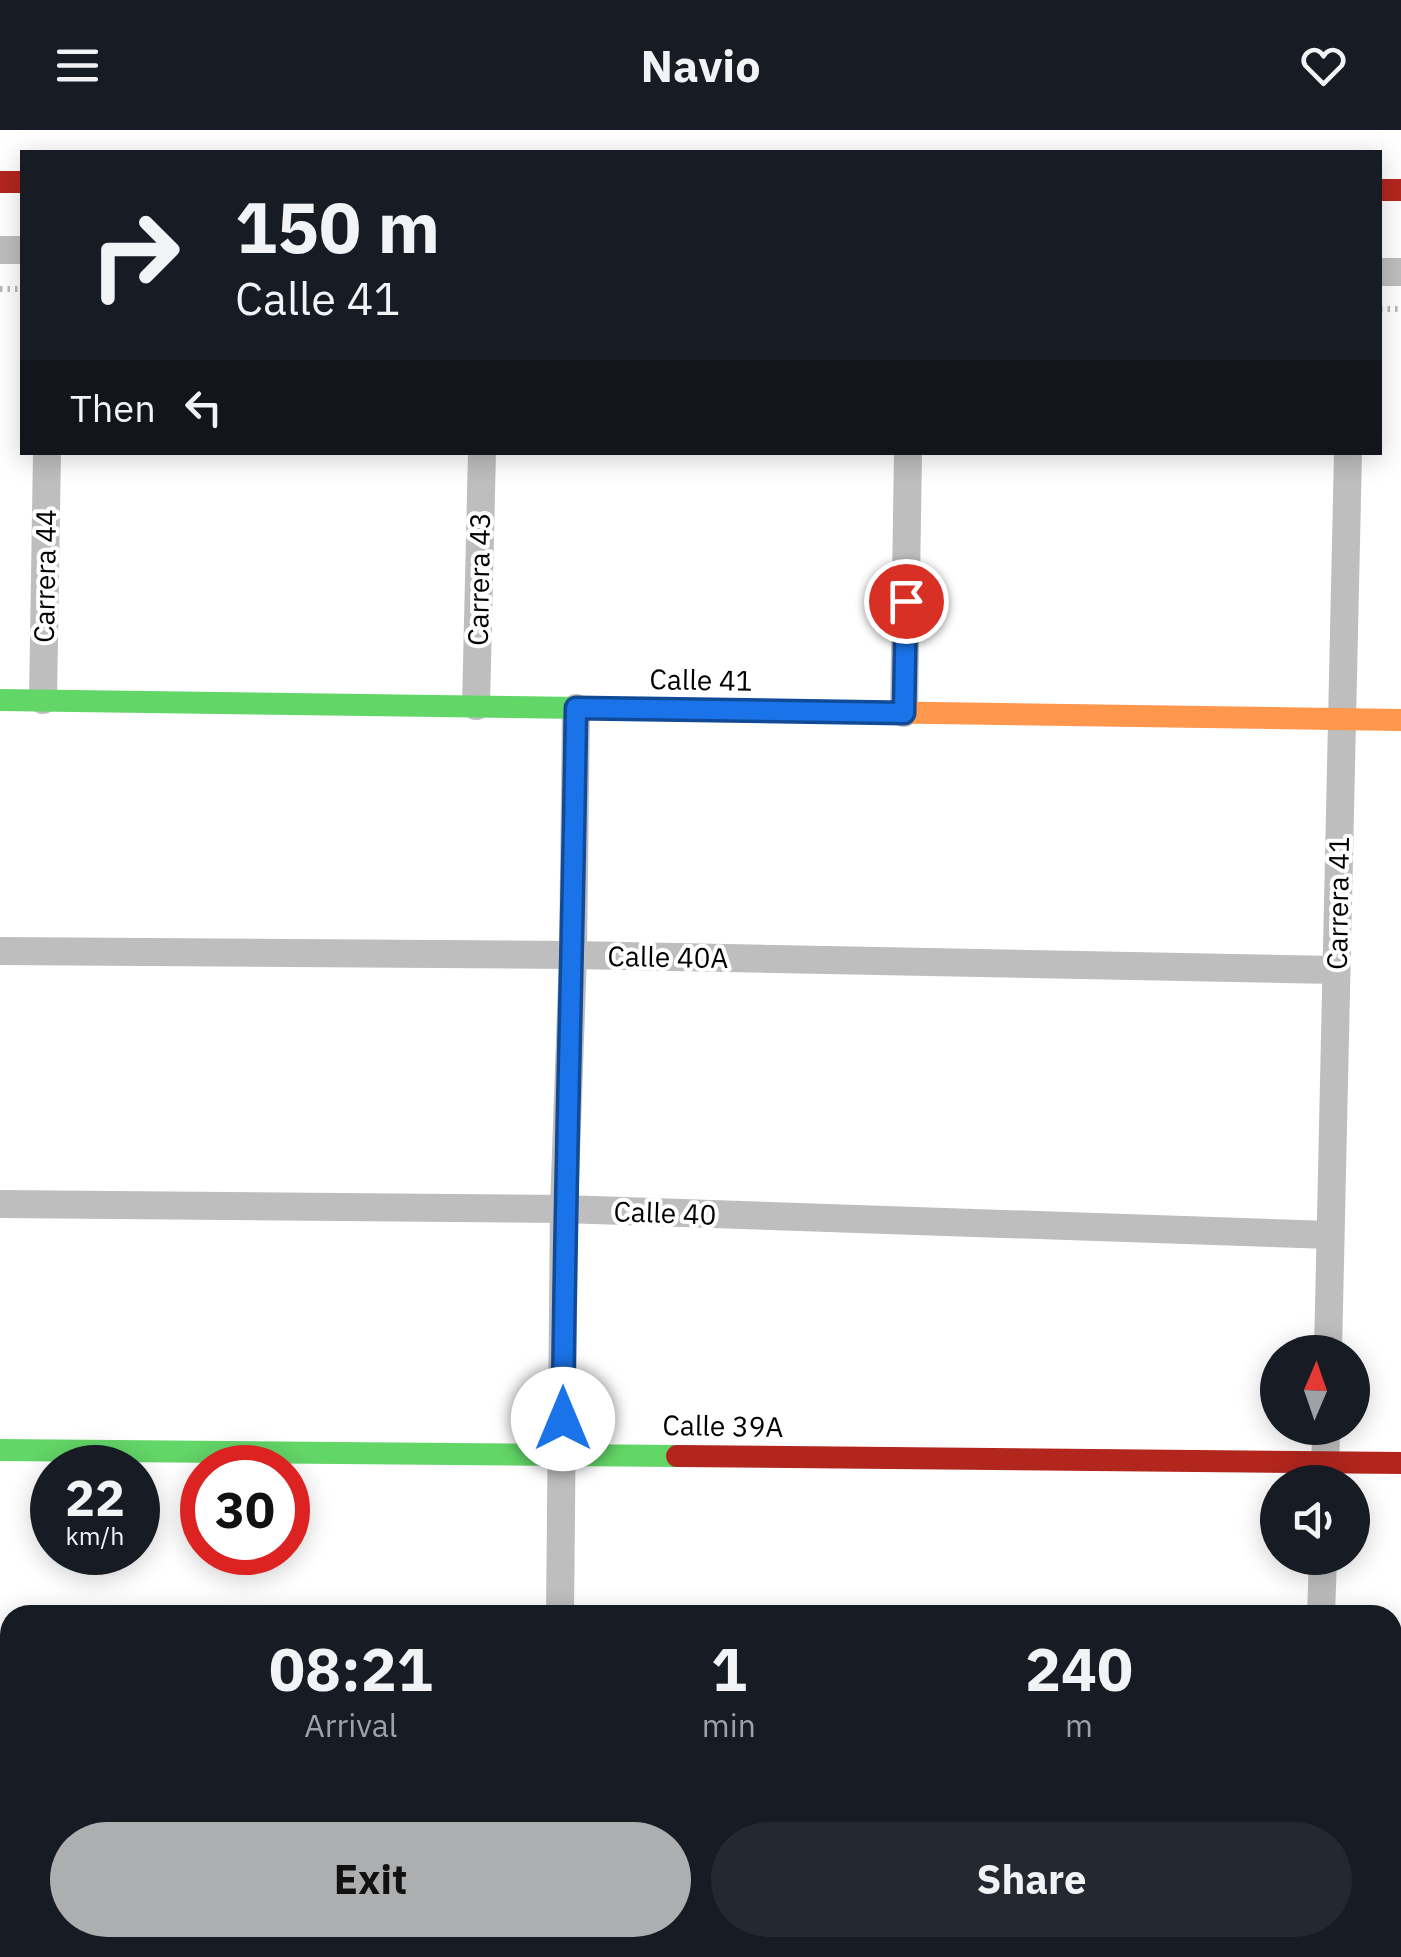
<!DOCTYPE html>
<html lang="en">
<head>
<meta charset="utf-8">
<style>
  body { margin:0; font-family:"IBM Plex Sans",sans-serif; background:#242831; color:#f1f3f6; height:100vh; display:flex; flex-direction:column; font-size:38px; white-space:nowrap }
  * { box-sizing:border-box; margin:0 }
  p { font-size:32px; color:#9ea1a6 }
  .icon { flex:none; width:55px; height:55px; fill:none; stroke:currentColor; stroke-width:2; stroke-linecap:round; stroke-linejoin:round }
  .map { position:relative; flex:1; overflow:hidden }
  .side { position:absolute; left:0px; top:1475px; width:1402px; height:352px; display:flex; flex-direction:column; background:#171b24; border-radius:30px 30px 0 0; box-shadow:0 5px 25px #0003 }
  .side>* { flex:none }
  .banner { position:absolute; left:20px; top:20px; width:1362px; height:305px; border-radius:0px; box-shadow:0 5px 25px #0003; background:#171b24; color:#f1f3f6; overflow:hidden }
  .needle { width:65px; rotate:2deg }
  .buttons { position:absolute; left:1260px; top:1205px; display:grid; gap:20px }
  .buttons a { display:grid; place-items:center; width:110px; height:110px; border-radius:50%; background:#171b24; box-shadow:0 5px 25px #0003; font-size:50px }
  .speed { position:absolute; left:30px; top:1315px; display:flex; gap:20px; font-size:50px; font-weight:700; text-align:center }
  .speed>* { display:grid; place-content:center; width:130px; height:130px; border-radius:50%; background:#171b24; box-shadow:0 5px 25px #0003; line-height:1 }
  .speed small { font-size:25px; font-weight:400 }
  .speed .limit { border:15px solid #d22; background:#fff; color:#111 }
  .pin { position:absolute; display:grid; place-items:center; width:85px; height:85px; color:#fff; margin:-42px; border:5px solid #fff; border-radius:50%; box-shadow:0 2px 10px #0007 }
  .me { position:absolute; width:110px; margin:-55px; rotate:0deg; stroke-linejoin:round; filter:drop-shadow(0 0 8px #0008) }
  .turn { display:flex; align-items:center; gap:35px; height:210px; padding:0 50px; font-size:45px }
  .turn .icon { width:130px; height:130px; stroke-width:2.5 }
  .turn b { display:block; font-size:70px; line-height:85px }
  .then { display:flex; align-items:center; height:95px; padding:0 50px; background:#0003; gap:20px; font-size:38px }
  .eta { display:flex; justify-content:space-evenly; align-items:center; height:170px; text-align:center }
  .eta b { font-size:60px; font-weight:800; line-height:70px }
  .button { display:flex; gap:20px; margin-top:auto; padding:20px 50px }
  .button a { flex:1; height:115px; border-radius:60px; background:#adaeaf; color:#111; font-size:40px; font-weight:800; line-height:115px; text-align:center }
  .button a+a { background:#242831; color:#f1f3f6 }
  header { display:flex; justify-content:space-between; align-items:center; height:130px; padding:0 50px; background:#171b24; font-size:45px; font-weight:800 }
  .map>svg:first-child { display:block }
</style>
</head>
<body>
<header><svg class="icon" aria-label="menu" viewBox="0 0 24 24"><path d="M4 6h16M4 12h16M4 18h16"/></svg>Navio<svg class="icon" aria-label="heart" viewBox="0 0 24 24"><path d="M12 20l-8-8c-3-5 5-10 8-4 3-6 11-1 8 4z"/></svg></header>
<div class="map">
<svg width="1401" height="1827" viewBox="0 0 1401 1827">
  <rect width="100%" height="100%" fill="#fff"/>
  <polygon fill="#ececec" points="708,1821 983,1827 708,1827"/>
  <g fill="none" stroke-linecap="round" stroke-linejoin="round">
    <g stroke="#b9b9b9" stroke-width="6" stroke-dasharray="2.5 5" stroke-linecap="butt">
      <polyline points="0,159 22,159"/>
      <polyline points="1380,179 1401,179"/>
    </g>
    <g stroke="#bebebe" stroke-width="28">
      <polyline points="0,120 22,120"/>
      <polyline points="1380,142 1401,142"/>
      <polyline points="43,570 47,322"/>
      <polyline points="476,576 482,322"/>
      <polyline points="904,583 908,322"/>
      <polyline points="0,821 573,825 1336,840"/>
      <polyline points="0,1074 564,1079 1330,1105"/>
      <polyline points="1328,1222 1348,322"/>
      <polyline points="1325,1352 1326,1298"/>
      <polyline points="560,1485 564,1079 573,825 576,578"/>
      <polyline points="1321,1485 1323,1428"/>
      <polyline points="0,1563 10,1563"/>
      <polyline points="1392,1588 1401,1588"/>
      <polyline points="0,1820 410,1827"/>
      <polyline points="551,1827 552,1818"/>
      <polyline points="1314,1827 1314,1818"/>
    </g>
    <g stroke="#63d668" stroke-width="22">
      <polyline points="0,570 865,582"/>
      <polyline points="0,1320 677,1326"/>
    </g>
    <polyline stroke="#ff974d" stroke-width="22" points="865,582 1401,590"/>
    <g stroke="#b3261e" stroke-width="22">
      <polyline points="0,52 22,52"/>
      <polyline points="1380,60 1401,60"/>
      <polyline points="677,1326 1401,1333"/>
    </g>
  </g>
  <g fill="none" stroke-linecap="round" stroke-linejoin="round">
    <g stroke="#114b97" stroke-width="25">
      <path id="route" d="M563,1289C565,1052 573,815 576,578L904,583L906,471"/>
    </g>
    <use href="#route" stroke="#1a73e8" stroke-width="18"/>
  </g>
  <g text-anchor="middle" stroke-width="8" stroke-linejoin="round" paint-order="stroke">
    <g font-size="28" fill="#000" stroke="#fff">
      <text transform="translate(45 446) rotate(-89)" y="10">Carrera 44</text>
      <text transform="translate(479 449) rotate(-89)" y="10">Carrera 43</text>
      <text transform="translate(701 550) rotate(1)" y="10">Calle 41</text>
      <text transform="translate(1338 773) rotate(-89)" y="10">Carrera 41</text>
      <text transform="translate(668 827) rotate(1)" y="10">Calle 40A</text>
      <text transform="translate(665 1083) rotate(2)" y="10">Calle 40</text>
      <text transform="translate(723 1296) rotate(1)" y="10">Calle 39A</text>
    </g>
  </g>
</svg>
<div class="buttons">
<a><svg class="needle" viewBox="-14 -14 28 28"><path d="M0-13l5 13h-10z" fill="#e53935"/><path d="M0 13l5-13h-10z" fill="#9ea1a6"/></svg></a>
<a><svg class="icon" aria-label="sound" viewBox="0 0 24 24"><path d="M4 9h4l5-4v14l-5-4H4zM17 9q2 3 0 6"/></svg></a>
</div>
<div class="speed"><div>22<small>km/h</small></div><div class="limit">30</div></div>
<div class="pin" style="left:906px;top:471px;background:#d93025"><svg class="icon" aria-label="arrive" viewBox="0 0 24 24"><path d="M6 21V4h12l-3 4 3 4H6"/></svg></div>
<svg class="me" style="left:563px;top:1289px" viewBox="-20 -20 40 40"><circle r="19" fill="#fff"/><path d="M0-13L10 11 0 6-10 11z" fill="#1a73e8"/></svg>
<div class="banner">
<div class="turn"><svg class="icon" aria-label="right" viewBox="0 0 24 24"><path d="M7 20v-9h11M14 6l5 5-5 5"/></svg><div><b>150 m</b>Calle 41</div></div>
<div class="then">Then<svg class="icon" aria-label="left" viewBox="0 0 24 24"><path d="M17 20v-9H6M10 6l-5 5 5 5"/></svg></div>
</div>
<section class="side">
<div class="eta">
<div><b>08:21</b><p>Arrival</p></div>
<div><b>1</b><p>min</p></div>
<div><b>240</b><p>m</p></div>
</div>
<div class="button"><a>Exit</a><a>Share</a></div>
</section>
</div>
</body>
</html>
